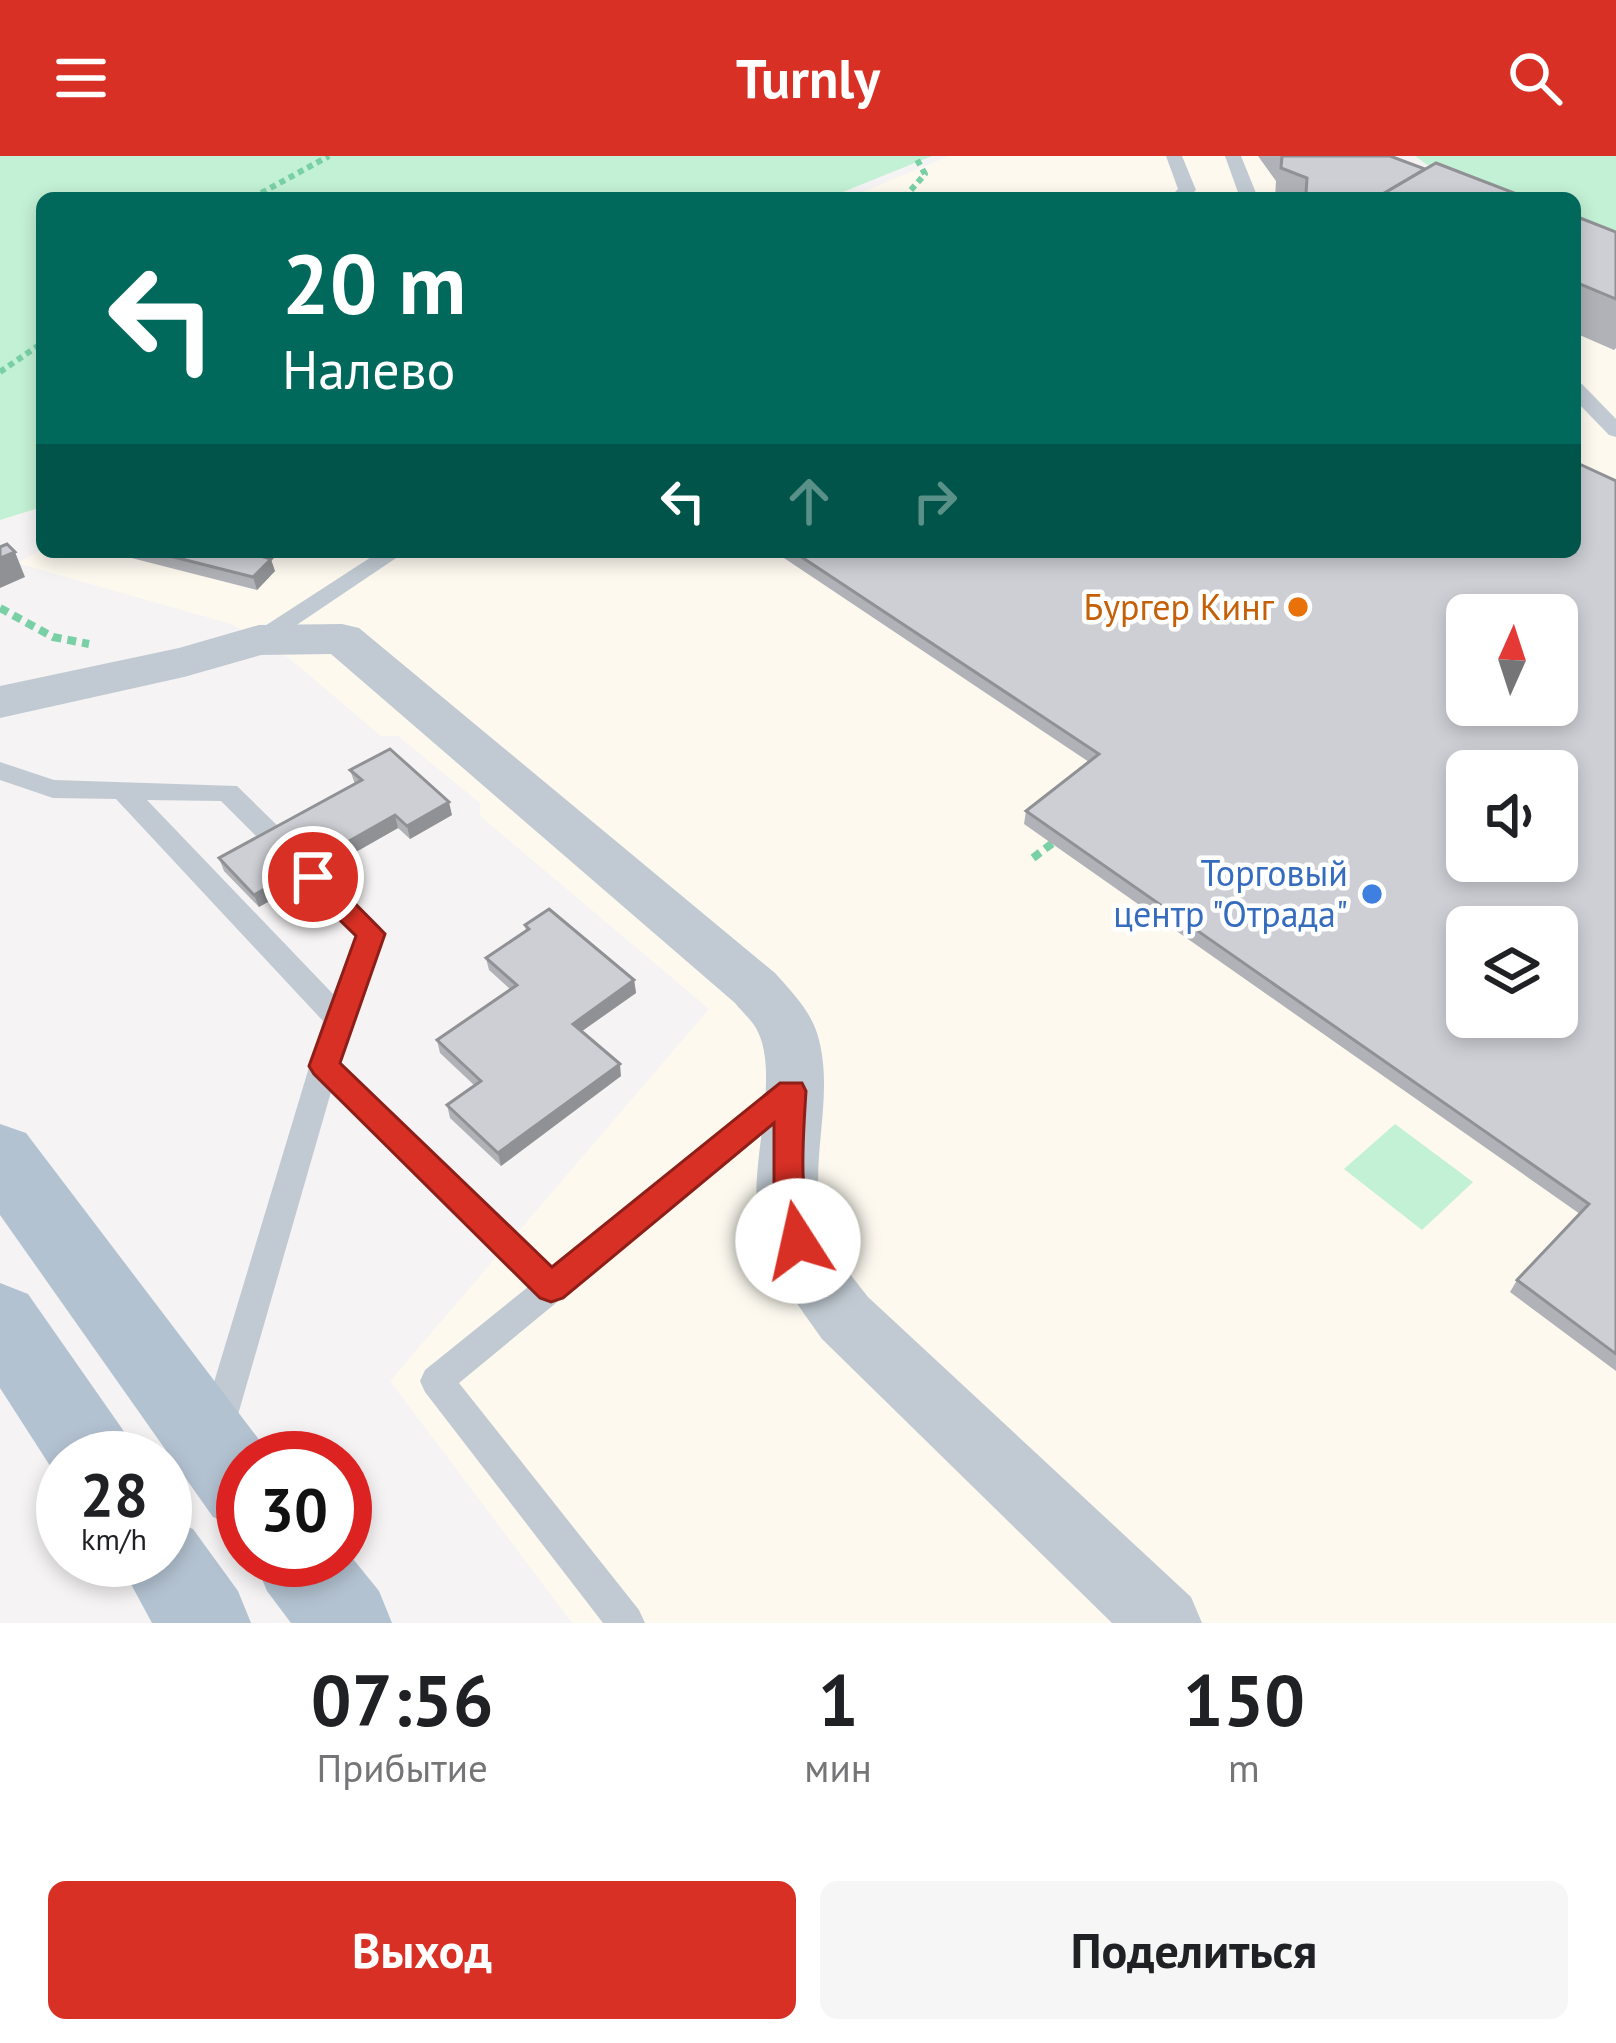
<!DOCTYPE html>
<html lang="ru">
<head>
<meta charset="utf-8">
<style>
  body { margin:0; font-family:"PT Sans",sans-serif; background:#f6f6f6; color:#202124; height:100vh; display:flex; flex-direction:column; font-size:45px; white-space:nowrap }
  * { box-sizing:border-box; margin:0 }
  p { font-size:39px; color:#757577 }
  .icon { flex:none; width:66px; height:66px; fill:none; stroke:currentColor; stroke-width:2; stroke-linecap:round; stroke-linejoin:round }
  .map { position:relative; height:1467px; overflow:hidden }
  .panel { display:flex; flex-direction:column; background:#fff; flex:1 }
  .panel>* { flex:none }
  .top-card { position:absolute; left:36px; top:36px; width:1545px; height:366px; border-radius:18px; box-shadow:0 6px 18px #0003; background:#00695c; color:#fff; overflow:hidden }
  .needle { width:78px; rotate:3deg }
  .buttons { position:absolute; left:1446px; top:438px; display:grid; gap:24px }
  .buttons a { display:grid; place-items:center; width:132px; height:132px; border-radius:18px; background:#fff; box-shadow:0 6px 18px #0003; font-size:60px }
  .speed { position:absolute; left:36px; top:1275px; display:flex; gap:24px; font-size:60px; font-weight:700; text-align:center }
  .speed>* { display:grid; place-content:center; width:156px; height:156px; border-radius:50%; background:#fff; box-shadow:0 6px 18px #0003; line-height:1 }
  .speed small { font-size:30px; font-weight:400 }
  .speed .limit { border:18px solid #d22; background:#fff; color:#111 }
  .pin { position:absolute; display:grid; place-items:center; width:102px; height:102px; color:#fff; margin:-51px; border:6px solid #fff; border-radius:50%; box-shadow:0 3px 12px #0007 }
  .me { position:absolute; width:132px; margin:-66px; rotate:350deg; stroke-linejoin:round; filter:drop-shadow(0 0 9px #0008) }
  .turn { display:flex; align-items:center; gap:42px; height:252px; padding:0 48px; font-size:54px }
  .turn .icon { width:156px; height:156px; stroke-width:2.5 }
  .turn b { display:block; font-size:84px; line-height:102px }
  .lanes { display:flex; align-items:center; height:114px; padding:0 48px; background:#0003; justify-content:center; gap:60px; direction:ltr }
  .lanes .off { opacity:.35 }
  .eta { display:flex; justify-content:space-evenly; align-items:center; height:204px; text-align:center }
  .eta b { font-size:72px; font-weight:800; line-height:84px }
  .button { display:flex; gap:24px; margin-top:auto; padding:24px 48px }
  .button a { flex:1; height:138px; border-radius:18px; background:#d93025; color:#fff; font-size:48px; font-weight:800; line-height:138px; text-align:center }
  .button a+a { background:#f6f6f6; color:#202124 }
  header { display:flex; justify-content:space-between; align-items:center; height:156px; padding:0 48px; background:#d93025; color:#fff; font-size:54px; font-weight:800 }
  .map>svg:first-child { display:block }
</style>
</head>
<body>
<header><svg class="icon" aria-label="menu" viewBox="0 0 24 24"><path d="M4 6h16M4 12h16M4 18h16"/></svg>Turnly<svg class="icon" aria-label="search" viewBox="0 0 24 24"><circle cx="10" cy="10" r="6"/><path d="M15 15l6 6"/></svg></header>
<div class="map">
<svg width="1616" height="1467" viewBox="0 0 1616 1467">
  <rect width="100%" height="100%" fill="#f5f3f3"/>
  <g fill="#fdf9ef" fill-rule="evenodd">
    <polygon points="949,0 1363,0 1465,42 848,42"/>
    <path d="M1575,87L1616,104V1467H572L390,1225L709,853L480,660V647L398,580H381L290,503L231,468L17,407L42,394L1575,396ZM1467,459H1557V549H1467ZM1467,615H1557V705H1467ZM1467,771H1557V861H1467Z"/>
  </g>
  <g fill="#c3f1d5">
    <polygon points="0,0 932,0 828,42 42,42 42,351 0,364"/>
    <polygon points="1415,0 1616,0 1616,101 1575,84 1575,42 1473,42"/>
    <polygon points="1395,968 1473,1026 1422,1074 1344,1013"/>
  </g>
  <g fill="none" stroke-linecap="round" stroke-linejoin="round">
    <g stroke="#7ad0a6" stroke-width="6" stroke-dasharray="6 4.5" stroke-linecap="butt">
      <polyline points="252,42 329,0"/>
      <polyline points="904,42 925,18 915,0"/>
      <polyline points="0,216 42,187"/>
    </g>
    <g stroke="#7ad0a6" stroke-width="8" stroke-dasharray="9 6" stroke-linecap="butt">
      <polyline points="0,452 53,481 89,488"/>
      <polyline points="1033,702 1058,683"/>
    </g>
    <g fill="#c1cad2" fill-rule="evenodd">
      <polygon points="1166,0 1182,0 1196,34 1188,42 1169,42 1178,33"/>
      <polygon points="1225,0 1241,0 1258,42 1240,42"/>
      <polygon points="1575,226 1582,228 1616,263 1616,281 1609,279 1575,244"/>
      <polygon points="379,396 405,396 267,489 251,489 247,484 251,479"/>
      <polygon points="0,606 54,624 237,630 286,678 290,685 286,692 268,692 221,645 147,644 333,838 356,780 304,728 300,721 304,714 322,714 381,771 385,778 340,907 552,1112 780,928 791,924 802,928 806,936 802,944 459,1227 639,1454 645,1467 603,1467 425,1236 420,1225 425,1214 528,1131 331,936 233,1276 228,1287 216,1292 204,1287 199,1276 323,865 116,643 53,642 0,624"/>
    </g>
    <path fill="#c1cad2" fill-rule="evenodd" d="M342,468L359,472L775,817C791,835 809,853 817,877C837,940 806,1008 824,1071C832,1098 852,1120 868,1141L1191,1441L1202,1467H1112L822,1183C794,1144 762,1100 757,1051C752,1001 779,920 758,876C754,866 742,856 735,847L331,498L261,499L184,521L0,562V530L179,492L259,469Z"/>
    <g fill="#b3c2d1" fill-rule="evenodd">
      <polygon points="0,968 26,977 273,1302 243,1302 243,1373 213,1361 0,1059"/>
      <polygon points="0,1127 28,1138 123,1274 136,1302 63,1302 63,1330 0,1232"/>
      <polygon points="165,1362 193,1373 238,1435 251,1467 152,1467 118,1404 165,1404"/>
      <polygon points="345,1393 379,1435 392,1467 291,1467 267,1435 254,1404 345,1404"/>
    </g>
  </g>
  <g fill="#b0b2b7">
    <polygon points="1258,0 1390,0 1425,13 1527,42 1275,42 1276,25"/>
    <polygon points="1575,60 1616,76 1616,192 1614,194 1575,177"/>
    <polygon points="1616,325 1616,1215 1510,1136 1517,1124 1580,1058 1024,668 1026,655 1089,606 775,396 1575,396"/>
    <polygon points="108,396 246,396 275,415 257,434"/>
    <polygon points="350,614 452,659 410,683 398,672 259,751 224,715 219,702 355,628"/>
    <polygon points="525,769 634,824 636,837 582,875 621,920 501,1010 450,962 447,949 475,930 440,897 437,884 511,834 489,814 486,802 526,775"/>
  </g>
  <g fill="#909195">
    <polygon points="15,396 25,421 0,432 0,402"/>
    <polygon points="271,403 275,415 257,434 253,421"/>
    <polygon points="449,646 452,659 410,683 407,670"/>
    <polygon points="395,659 398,672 259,751 254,739"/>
    <polygon points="634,824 636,837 575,880 573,868"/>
    <polygon points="620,908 621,920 501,1010 498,997"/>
  </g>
  <g fill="#cdcfd5" stroke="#909195" stroke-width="3" fill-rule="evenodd">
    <polygon points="1282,0 1390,0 1425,13 1376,42 1316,42 1306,38 1307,22 1281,12"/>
    <polygon points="1436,7 1527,42 1376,42"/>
    <polygon points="1575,60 1616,76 1616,143 1575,126"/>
    <path d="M1575,306L1616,325V1198L1517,1124L1589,1048L1026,655L1099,598L794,396H1575ZM1467,459H1557V549H1467ZM1467,615H1557V705H1467ZM1467,771H1557V861H1467Z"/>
    <polygon points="7,388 15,396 0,402 0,391"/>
    <polygon points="154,396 246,396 271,403 253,421"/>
    <polygon points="390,593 449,646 407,670 395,659 254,739 219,702 362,624 350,614"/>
    <polygon points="549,753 634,824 573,868 620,908 498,997 447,949 481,925 437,884 517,829 486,802 529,773 525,769"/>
  </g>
  <path fill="#d93025" stroke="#8d1f18" stroke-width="3" d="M313,711L322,714L385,778L340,907L552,1111L780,927H802L806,935C803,986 798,1036 814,1085L810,1095L798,1099L787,1095L774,1058V967L563,1142L551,1146L540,1142L314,918L309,910L356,780L303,728L299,721Z"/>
  <circle fill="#e8710a" stroke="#fff" stroke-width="4.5" cx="1298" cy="451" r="12"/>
  <circle fill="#3f7fe0" stroke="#fff" stroke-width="4.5" cx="1372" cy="738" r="12"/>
  <g text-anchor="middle" stroke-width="9" stroke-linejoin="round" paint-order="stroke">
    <g font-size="36" fill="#c56008" stroke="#fff" text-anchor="end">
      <text x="1274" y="464">Бургер Кинг</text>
    </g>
    <g font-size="36" fill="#366cbe" stroke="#fff" text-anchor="end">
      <text x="1348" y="730">Торговый<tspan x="1348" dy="41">центр "Отрада"</tspan></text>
    </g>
  </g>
</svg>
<div class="buttons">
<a><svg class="needle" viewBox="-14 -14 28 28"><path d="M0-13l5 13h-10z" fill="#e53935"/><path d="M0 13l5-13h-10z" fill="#757577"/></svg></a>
<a><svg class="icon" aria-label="sound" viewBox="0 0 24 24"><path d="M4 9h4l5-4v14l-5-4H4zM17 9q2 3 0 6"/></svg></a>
<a><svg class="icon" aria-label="layers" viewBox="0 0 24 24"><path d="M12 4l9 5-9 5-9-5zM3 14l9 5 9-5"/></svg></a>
</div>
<div class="speed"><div>28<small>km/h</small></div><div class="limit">30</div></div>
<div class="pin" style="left:313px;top:721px;background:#d93025"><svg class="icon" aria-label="arrive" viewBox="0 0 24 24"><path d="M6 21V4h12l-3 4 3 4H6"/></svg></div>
<svg class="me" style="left:798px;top:1085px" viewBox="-20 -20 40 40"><circle r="19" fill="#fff"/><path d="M0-13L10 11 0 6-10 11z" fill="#d93025"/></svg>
<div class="top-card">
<div class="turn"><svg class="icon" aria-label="left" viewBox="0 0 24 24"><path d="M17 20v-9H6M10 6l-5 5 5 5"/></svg><div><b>20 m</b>Налево</div></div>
<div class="lanes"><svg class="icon" aria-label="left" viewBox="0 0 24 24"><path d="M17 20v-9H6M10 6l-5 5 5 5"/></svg><svg class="icon off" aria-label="ahead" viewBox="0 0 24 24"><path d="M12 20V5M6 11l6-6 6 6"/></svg><svg class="icon off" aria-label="right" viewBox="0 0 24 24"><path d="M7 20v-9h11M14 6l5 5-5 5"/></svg></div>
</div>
</div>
<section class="panel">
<div class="eta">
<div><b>07:56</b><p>Прибытие</p></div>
<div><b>1</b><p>мин</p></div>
<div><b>150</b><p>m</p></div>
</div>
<div class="button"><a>Выход</a><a>Поделиться</a></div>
</section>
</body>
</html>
